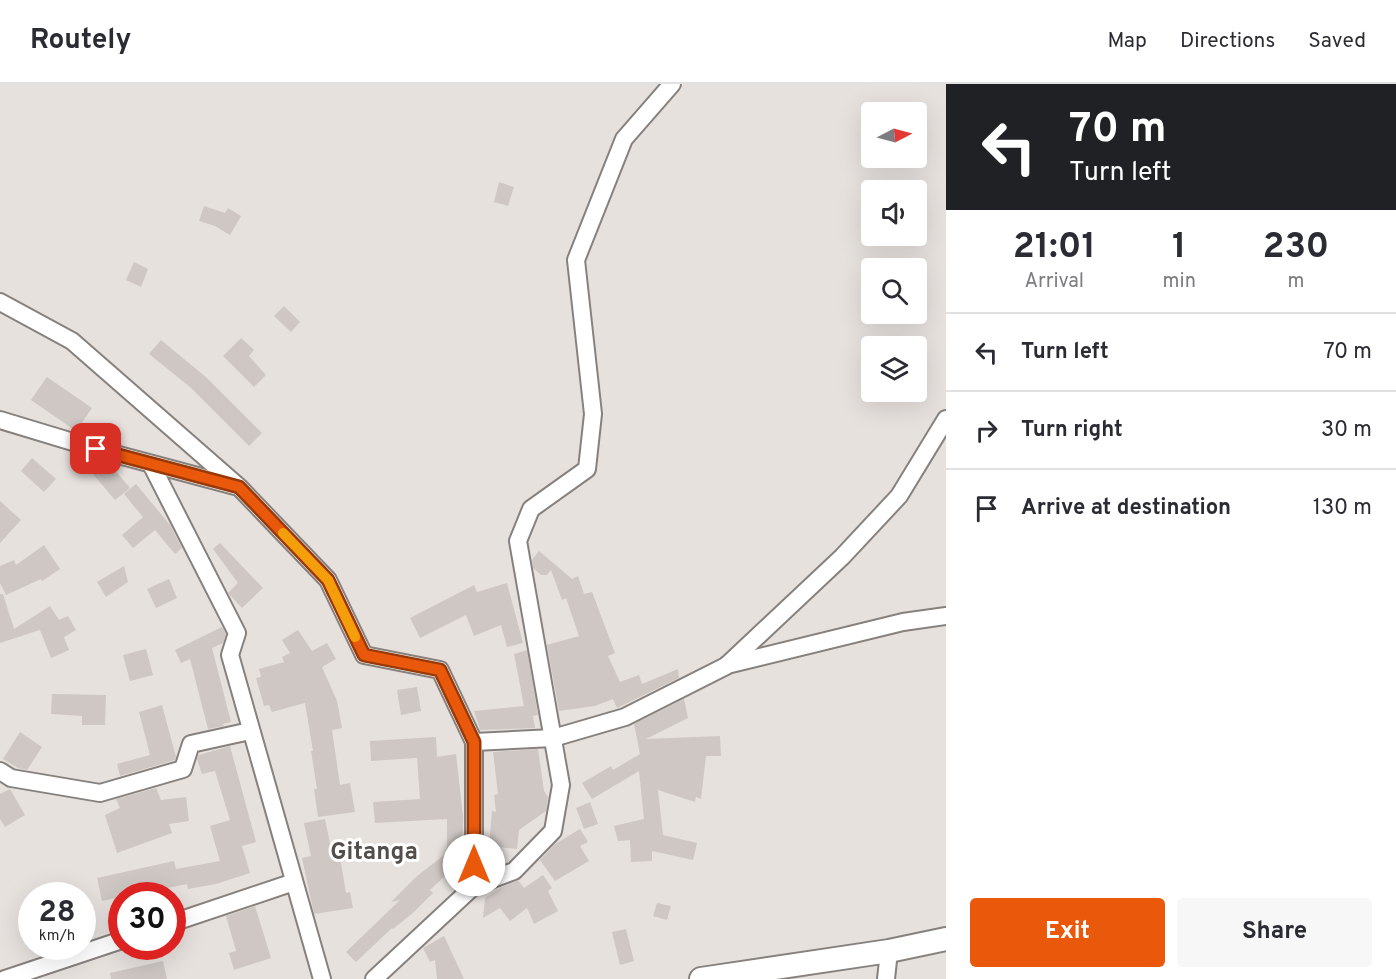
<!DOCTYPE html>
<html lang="en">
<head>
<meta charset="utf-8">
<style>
  body { margin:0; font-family:Overpass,sans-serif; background:#f7f7f7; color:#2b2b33; height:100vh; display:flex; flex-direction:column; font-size:22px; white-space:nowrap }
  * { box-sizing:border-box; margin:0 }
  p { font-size:20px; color:#7c7c81 }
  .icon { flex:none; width:33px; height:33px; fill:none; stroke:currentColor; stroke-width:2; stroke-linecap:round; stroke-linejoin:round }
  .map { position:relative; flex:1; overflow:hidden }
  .details { display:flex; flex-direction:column; background:#fff; width:450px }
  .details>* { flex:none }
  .banner { background:#202124; color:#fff; overflow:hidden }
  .needle { width:39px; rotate:84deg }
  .fabs { position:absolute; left:861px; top:18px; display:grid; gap:12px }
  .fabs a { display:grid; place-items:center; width:66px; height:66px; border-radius:6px; background:#fff; box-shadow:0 6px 24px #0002; font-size:30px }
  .speed { position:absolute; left:18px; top:798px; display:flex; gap:12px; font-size:30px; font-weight:700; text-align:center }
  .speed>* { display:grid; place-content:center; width:78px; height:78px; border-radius:50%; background:#fff; box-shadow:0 6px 24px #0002; line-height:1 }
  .speed small { font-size:15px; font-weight:400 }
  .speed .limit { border:9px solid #d22; background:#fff; color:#111 }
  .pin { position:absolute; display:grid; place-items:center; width:51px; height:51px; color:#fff; margin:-26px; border-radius:12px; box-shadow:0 3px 9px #0006 }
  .me { position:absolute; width:66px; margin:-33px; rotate:0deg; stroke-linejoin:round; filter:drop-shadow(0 0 4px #0008) }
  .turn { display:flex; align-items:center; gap:21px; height:126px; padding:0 24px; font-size:27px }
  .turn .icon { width:78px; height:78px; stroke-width:2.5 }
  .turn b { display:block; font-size:42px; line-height:51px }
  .eta { display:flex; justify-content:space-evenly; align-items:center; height:102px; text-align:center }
  .eta b { font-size:36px; font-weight:700; line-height:42px }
  .action { display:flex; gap:12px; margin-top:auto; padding:12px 24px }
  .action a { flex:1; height:69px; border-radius:6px; background:#ea580c; color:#fff; font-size:24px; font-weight:700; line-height:69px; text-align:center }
  .action a+a { background:#f7f7f7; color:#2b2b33 }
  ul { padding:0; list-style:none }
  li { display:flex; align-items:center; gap:18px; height:78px; padding:0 24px; border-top:2px solid #e1e1e2 }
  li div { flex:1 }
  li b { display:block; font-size:22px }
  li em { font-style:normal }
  header { display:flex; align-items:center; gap:36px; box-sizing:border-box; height:84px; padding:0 30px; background:#fff; border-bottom:2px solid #e1e1e2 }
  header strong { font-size:28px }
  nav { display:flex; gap:33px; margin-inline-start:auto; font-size:21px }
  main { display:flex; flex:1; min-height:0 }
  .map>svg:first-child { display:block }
</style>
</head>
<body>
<header>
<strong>Routely</strong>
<nav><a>Map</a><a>Directions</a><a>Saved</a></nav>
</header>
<main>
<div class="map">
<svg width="946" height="895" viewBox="0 0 946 895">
  <rect width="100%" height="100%" fill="#e7e1de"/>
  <g fill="#cec7c4">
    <polygon points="499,98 514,103 508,122 494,118"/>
    <polygon points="204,122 225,129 228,124 241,132 230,151 215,142 199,137"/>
    <polygon points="134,178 148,185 141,203 126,196"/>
    <polygon points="284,222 300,238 291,248 274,232"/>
    <polygon points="241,254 254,266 249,272 266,291 254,303 223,272"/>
    <polygon points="161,256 207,294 262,349 249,362 190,303 149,270"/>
    <polygon points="47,293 92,324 76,347 31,316"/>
    <polygon points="32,374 56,395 44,408 21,387"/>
    <polygon points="105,378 109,379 130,404 115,416 92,389"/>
    <polygon points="136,400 170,441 182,464 175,470 155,446 133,464 122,451 143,433 124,410"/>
    <polygon points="0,417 21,436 0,459"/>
    <polygon points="220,459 263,504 242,524 228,509 238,499 213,465"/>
    <polygon points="44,461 60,485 42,497 41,495 6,511 0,499 0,482 14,476 16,481"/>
    <polygon points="539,467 572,495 578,492 584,510 592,508 615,569 608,572 620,598 639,591 642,600 678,585 679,594 617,624 613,615 595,622 559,627 547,561 579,552 566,514 562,516 551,486 547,491 541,491 533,484 532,476"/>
    <polygon points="124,482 128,498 106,513 97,498"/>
    <polygon points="169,495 177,514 156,524 147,505"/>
    <polygon points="507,499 523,559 507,563 501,541 474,552 466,531 420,554 410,534 474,501 477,508"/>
    <polygon points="0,510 3,510 14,545 50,522 59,536 68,532 76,546 64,553 69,566 51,574 40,546 0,559"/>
    <polygon points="222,543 226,550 223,559 212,564 231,638 223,640 224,642 208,645 190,575 181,579 175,566"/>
    <polygon points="298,546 312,567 327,559 336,575 322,583 337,617 342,644 332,646 340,701 350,699 355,728 318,733 314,705 317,705 311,667 313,667 305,619 272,628 269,621 264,622 256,594 261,593 259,585 284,578 282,573 290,569 282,556"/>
    <polygon points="146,565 153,591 130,597 123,571"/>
    <polygon points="527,566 538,631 533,632 535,644 480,646 474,627 524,622 514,570"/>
    <polygon points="417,603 421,627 401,631 397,606"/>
    <polygon points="52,610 106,611 105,641 82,641 82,632 51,630"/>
    <polygon points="684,615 688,634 646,655 720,652 721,672 706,672 701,715 696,713 695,718 658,706 663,751 697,759 693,776 652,767 652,777 631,778 630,756 618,757 614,742 644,735 639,687 592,715 582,699 611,682 613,686 640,670 634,640"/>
    <polygon points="162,621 176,673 175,676 120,692 117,680 150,671 139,628"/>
    <polygon points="20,648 42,663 27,686 18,684 3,675"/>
    <polygon points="436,653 437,673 456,670 463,732 462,776 430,806 433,809 414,828 393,845 392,844 356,878 346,868 400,816 391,818 417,792 447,769 447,735 375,739 373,718 420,715 417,674 371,677 370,657"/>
    <polygon points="230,662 256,758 242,762 250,789 216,800 188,805 187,800 102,817 97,794 174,777 176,785 220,777 210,742 230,736 215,687 202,690 197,675 199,671"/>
    <polygon points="538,665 544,707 548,713 546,727 519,746 517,765 489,762 492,727 496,728 494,711 498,710 493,668"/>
    <polygon points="156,704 161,716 186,713 189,737 169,740 172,749 117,769 105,731 120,724 116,715"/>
    <polygon points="10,705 25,731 5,743 0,735 0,710"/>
    <polygon points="590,718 598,740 584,745 576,724"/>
    <polygon points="325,735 332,769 339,767 346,809 350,808 353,824 314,830 302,774 311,772 304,739"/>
    <polygon points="580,745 588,758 580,762 589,777 555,797 540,776 555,760"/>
    <polygon points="543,791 552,804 548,807 558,827 534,840 527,824 510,837 500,824 483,834 485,814 500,804 518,796 524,804"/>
    <polygon points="657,819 671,822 667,836 653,832"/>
    <polygon points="255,822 271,874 234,886 229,869 236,867 226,832"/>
    <polygon points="626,845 634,877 620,881 612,848"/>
    <polygon points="444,852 464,895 437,895 435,876 430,878 423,864"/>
    <polygon points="163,877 167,895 111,895 110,889"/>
  </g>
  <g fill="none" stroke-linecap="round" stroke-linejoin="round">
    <g stroke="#87817e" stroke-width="20">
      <g id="minor">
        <polyline points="0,218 72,257 239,403 328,496 364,571 440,586 474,658 474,802"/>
        <polyline points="0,336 96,365 235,402"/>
        <polyline points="151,380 237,549 230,571 322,895"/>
        <polyline points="727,581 903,538 946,532"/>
        <polyline points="474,658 553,654 625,633 726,582 842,473 899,412 946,335"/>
        <polyline points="0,687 11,694 100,709 183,685 191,660 250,647"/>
        <polyline points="172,839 294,798"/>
        <polyline points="5,895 122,856"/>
        <polyline points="374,895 474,802 514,787 553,747 561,701 518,457 531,425 587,385 593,330 576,176 624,55 672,0"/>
        <polyline points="886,895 889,867"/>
      </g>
    </g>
    <g stroke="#87817e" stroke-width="26">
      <polyline id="secondary" points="701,895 889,867 946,855"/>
    </g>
    <use href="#minor" stroke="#fff" stroke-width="16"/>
    <use href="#secondary" stroke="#fff" stroke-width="22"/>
  </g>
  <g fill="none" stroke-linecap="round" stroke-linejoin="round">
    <g stroke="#983908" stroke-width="15">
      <polyline id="route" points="96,365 239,403 328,496 364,571 440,586 474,658 474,781"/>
    </g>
    <use href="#route" stroke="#ea580c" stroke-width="10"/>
    <polyline stroke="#f59e0b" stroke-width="10" points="283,449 328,496 355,553"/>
  </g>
  <g text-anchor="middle" stroke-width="6" stroke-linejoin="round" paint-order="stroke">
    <g font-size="24" font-weight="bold" fill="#534e4b" stroke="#fff">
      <text x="374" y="775">Gitanga</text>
    </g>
  </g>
</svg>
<div class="fabs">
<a><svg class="needle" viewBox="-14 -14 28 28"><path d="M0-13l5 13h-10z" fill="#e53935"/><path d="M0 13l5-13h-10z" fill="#7c7c81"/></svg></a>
<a><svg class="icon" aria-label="sound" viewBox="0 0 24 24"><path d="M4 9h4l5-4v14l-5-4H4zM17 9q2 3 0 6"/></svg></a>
<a><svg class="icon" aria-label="search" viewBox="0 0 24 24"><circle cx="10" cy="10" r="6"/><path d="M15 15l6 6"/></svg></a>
<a><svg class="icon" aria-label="layers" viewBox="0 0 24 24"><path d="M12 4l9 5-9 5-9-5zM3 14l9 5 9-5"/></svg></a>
</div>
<div class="speed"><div>28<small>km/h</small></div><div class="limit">30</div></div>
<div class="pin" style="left:96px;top:365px;background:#d93025"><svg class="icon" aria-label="arrive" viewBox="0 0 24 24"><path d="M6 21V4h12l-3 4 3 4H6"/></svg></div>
<svg class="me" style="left:474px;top:781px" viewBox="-20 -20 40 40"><circle r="19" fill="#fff"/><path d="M0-13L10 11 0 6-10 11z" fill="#ea580c"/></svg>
</div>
<section class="details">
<div class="banner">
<div class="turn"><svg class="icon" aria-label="left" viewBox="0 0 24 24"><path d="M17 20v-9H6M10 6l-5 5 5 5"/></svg><div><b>70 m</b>Turn left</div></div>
</div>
<div class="eta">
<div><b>21:01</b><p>Arrival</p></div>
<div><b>1</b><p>min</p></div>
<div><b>230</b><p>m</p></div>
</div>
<ul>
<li><svg class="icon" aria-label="left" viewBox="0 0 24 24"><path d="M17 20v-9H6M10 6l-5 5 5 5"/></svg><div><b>Turn left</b></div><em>70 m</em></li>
<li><svg class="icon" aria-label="right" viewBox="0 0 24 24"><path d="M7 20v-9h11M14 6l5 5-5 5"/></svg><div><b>Turn right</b></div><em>30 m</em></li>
<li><svg class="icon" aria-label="arrive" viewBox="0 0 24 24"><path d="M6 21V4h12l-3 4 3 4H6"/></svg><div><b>Arrive at destination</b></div><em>130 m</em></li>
</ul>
<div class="action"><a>Exit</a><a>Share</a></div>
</section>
</main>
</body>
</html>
